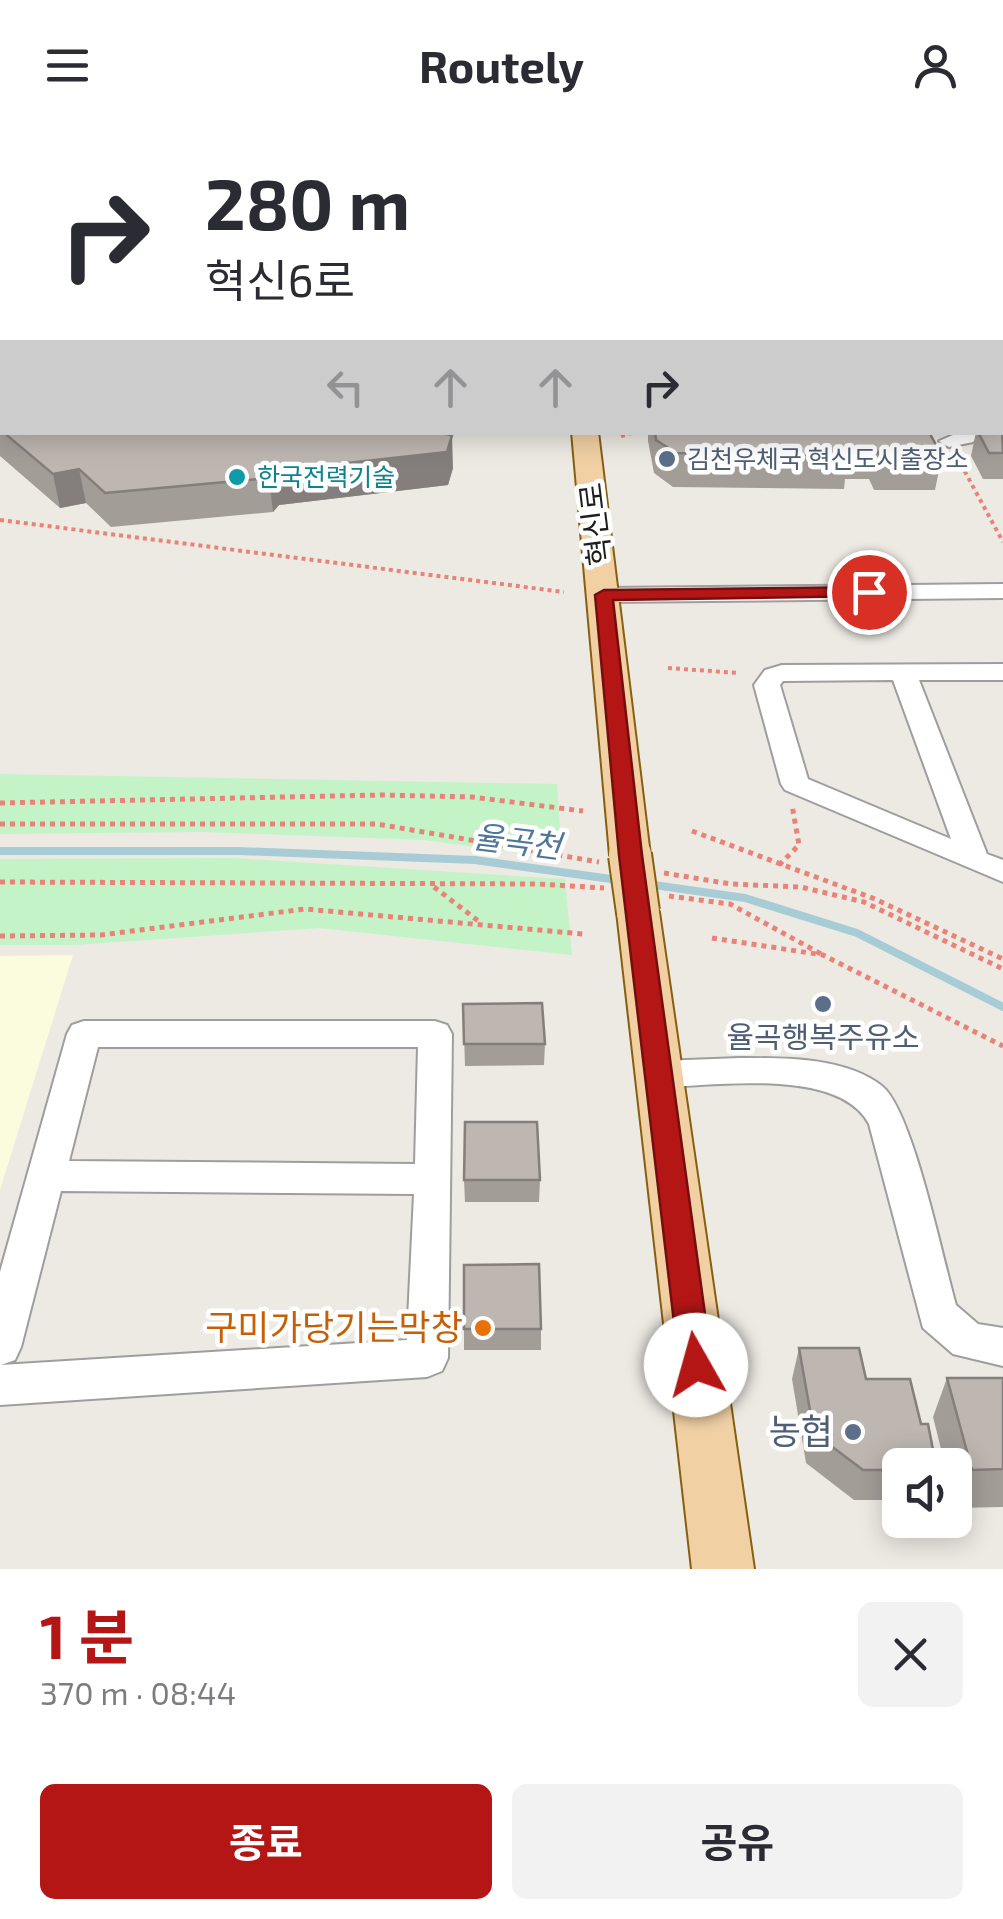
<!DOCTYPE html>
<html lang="ko">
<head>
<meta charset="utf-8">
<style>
  body { margin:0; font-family:"Exo 2","Noto Sans KR",sans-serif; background:#f2f2f3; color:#2b2b33; height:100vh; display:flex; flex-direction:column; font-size:38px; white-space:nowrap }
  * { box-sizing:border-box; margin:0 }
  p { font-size:32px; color:#7c7c81 }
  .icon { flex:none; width:55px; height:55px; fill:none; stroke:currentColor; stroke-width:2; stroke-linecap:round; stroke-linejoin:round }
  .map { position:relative; height:1439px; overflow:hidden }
  .sheet { display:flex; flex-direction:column; background:#fff; flex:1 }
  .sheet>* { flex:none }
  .guide { position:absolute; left:0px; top:0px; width:1005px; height:305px; box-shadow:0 5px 25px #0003; background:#fff; color:#2b2b33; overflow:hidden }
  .fabs { position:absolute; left:882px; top:1318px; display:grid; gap:20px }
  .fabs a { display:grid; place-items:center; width:90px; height:90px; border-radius:15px; background:#fff; box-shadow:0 5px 25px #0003; font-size:50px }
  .pin { position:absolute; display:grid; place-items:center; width:85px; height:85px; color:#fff; margin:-42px; border:5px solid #fff; border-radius:50%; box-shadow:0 2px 10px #0007 }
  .me { position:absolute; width:110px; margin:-55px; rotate:353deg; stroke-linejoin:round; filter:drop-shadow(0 0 8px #0008) }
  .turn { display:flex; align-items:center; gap:35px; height:210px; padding:0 40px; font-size:45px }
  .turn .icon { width:130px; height:130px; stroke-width:2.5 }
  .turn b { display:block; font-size:70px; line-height:85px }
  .lanes { display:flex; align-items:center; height:95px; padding:0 40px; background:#0003; justify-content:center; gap:50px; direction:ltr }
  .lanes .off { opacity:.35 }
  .round { display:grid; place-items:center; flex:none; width:105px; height:105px; border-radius:15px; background:#f2f2f3 }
  .summary { display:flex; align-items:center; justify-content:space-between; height:170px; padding:0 40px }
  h1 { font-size:60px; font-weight:700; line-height:75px; color:#b41515 }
  .button { display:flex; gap:20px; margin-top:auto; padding:20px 40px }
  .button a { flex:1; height:115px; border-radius:15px; background:#b41515; color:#fff; font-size:40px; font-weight:700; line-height:115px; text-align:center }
  .button a+a { background:#f2f2f3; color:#2b2b33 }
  header { display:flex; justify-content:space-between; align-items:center; height:130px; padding:0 40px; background:#fff; font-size:45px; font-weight:700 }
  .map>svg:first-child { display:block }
</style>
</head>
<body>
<header><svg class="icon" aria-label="menu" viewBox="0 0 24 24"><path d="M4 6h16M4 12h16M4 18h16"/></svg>Routely<svg class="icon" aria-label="person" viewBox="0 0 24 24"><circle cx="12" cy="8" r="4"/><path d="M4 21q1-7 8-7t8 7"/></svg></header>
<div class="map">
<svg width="1003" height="1439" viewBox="0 0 1003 1439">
  <rect width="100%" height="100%" fill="#edeae4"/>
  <polygon fill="#fbfbde" points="73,825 0,1060 0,826"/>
  <g fill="#c4f3c8">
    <polygon points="0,644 557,654 562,729 424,710 203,702 0,704"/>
    <polygon points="234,728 565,749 572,825 319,798 75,815 0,815 0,729"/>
  </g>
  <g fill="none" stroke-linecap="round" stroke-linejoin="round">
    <g stroke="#a8ccd6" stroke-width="8">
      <polyline points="0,721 238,721 475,730 618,750"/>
      <polyline points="647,754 745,768 857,803 1003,877"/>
    </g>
    <g stroke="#9e9e9e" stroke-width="4">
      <g id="minor">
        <polygon points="624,0 639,0 640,2 625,2"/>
        <polygon points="842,0 855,0 856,2 843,2"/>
        <rect x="1002" y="78" width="1" height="8"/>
        <polygon points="2,100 2,110 0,111 0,101"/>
        <rect x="0" y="195" width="2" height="15"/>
        <polygon points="960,302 982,302 973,312 949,317 939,311"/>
        <polygon points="1003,454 1003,468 604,472 592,465 604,458"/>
        <path d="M1003,534V550H919L987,724L1003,730V752L785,660L781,654L754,555L765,540L782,535ZM893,550L951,709L808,649L780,555L783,551Z"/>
        <path d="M84,891H435L447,895L452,904L448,1228L442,1241L427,1247L0,1275V1142L67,904L72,895ZM98,917H418L415,1034L69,1031ZM61,1061L414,1064L407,1210L1,1235L15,1230L21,1217Z"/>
        <path d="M740,928C785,928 845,927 882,956C913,981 943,1131 956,1175L978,1194L1003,1198V1236L953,1224L923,1198L869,994C839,937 716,956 660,957L648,953L642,944L648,935L660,931Z"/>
      </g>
    </g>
    <g stroke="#865f10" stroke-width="4">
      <g id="major">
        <polygon points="427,0 448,0 450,2 429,2"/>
        <rect x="0" y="8" width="2" height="10"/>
        <polygon points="572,302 598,302 650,725 644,734 630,738 616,734 610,725"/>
        <polygon points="638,768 653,772 659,782 754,1439 692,1439 617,782 623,772"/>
      </g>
    </g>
    <polyline stroke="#ea8377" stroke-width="2.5" stroke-dasharray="2.5 2.5" stroke-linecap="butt" points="293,2 315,0"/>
    <g stroke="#ea8377" stroke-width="4" stroke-dasharray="4 4" stroke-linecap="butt">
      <polyline points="621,306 636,302"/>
      <polyline points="957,327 1003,412"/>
      <polyline points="0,390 564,462"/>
      <polyline points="668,538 739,543"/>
    </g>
    <g stroke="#ea8377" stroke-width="5" stroke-dasharray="5 5" stroke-linecap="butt">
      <polyline points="0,673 381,665 472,667 583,681"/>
      <polyline points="0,694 377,694 599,732"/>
      <polyline points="692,701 875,769 1003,829"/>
      <polyline points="779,735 799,715 792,675"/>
      <polyline points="664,743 731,754 801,757 864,772 1003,839"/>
      <polyline points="0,752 538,754 604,758"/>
      <polyline points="434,757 481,793"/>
      <polyline points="669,766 730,774 823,825"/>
      <polyline points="0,806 101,805 305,779 583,804"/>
      <polyline points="712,808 823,825 1003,916"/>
    </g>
    <use href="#minor" fill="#fff" fill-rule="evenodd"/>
    <use href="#major" fill="#f1d0a4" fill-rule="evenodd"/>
    <g stroke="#865f10" stroke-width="46" stroke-linecap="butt">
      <polyline id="major-bridge" points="630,725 638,782"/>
    </g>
    <use href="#major-bridge" stroke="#f1d0a4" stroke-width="42"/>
  </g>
  <g fill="#a39d98">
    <polygon points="940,0 1003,0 1003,4 1002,2 942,2"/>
    <polygon points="0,288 453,338 448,355 279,375 273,382 111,397 86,373 60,378 0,326"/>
    <polygon points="1003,301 1003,349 983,349 971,326 976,302 1002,302"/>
    <polygon points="648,302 929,302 942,326 935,360 874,360 869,349 845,349 844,359 673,357 654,343 648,311"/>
    <polygon points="463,874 545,914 544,935 465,936"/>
    <polygon points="464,1050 540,1050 539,1072 465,1072"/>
    <rect x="464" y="1199" width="77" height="21"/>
    <polygon points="799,1218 866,1249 921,1294 900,1335 900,1370 854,1370 806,1333 792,1249"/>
    <polygon points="947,1248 1003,1248 1003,1377 956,1378 955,1335 945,1335 933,1287"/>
  </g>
  <g fill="#847f7c">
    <polygon points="452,305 453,338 448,355 279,375 273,382 269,348 275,341"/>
    <polygon points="79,339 86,373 60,378 53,344"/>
  </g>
  <g fill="#bdb6b1" stroke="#847f7c" stroke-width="2.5">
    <polygon points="2,287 2,302 0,300 0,288"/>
    <polygon points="1002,301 1003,323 989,323 978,302 1002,302"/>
    <polygon points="3,302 433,302 452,305 447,322 275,341 269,348 105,363 79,339 53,344"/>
    <polygon points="655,302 929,302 942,326 880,327 875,316 846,316 849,325 676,323 656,310"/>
    <polygon points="542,873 545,914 464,914 463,874"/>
    <polygon points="465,992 537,992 540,1050 464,1050"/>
    <polygon points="539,1134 541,1199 464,1199 464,1135"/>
    <polygon points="799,1218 859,1218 866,1249 910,1249 921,1294 928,1294 936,1335 900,1335 900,1340 863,1340 814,1303"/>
    <polygon points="947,1248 1003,1248 1003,1339 972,1340"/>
  </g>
  <polygon fill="#b41515" stroke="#750e0e" stroke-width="2.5" points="869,457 878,462 875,466 613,470 642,725 712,1235 707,1246 696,1250 684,1246 679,1235 619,725 595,465 604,460"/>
  <g fill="#5c6f8a" stroke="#fff" stroke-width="4">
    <circle cx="667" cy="329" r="10"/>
    <circle cx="823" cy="874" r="10"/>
    <circle cx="853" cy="1302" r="10"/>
  </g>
  <circle fill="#0f9aa8" stroke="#fff" stroke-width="4" cx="237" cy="347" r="10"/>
  <circle fill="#e8710a" stroke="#fff" stroke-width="4" cx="483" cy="1198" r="10"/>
  <g text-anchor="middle" stroke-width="9" stroke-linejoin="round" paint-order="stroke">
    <g font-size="25" fill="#4e5e75" stroke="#fff" text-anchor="start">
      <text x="687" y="338">김천우체국 혁신도시출장소</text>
    </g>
    <g font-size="25" fill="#0d838f" stroke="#fff" text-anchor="start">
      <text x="257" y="356">한국전력기술</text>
    </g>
    <g font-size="30" fill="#1d1d1d" stroke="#fff">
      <text transform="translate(596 394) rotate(-97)" y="10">혁신로</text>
    </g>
    <g font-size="30" fill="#4e5e75" stroke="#fff">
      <text x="823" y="918">율곡행복주유소</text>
    </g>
    <g font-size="32" font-style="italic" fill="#51769b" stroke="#fff">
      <text transform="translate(517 712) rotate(7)" y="11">율곡천</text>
    </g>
    <g font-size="35" fill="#c56008" stroke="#fff" text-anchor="end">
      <text x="463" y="1210">구미가당기는막창</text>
    </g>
    <g font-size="35" fill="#4e5e75" stroke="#fff" text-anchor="end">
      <text x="833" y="1314">농협</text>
    </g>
  </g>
</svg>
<div class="fabs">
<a><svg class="icon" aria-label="sound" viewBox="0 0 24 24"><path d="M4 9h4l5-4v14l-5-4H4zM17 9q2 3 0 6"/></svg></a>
</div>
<div class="pin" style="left:869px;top:462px;background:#d93025"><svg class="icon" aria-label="arrive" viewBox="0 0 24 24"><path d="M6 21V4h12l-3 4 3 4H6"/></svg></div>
<svg class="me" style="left:696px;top:1235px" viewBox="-20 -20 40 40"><circle r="19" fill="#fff"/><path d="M0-13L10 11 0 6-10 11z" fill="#b41515"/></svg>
<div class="guide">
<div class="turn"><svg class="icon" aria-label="right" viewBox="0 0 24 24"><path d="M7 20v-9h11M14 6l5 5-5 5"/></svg><div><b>280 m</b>혁신6로</div></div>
<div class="lanes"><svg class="icon off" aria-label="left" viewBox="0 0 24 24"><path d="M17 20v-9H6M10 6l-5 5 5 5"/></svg><svg class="icon off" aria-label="ahead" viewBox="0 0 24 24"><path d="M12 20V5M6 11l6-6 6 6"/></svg><svg class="icon off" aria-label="ahead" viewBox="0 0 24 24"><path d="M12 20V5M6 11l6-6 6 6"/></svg><svg class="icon" aria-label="right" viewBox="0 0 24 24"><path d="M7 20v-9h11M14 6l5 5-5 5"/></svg></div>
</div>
</div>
<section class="sheet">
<div class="summary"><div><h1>1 분</h1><p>370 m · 08:44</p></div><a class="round"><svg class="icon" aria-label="close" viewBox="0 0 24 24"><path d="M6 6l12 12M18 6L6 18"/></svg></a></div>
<div class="button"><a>종료</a><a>공유</a></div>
</section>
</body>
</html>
